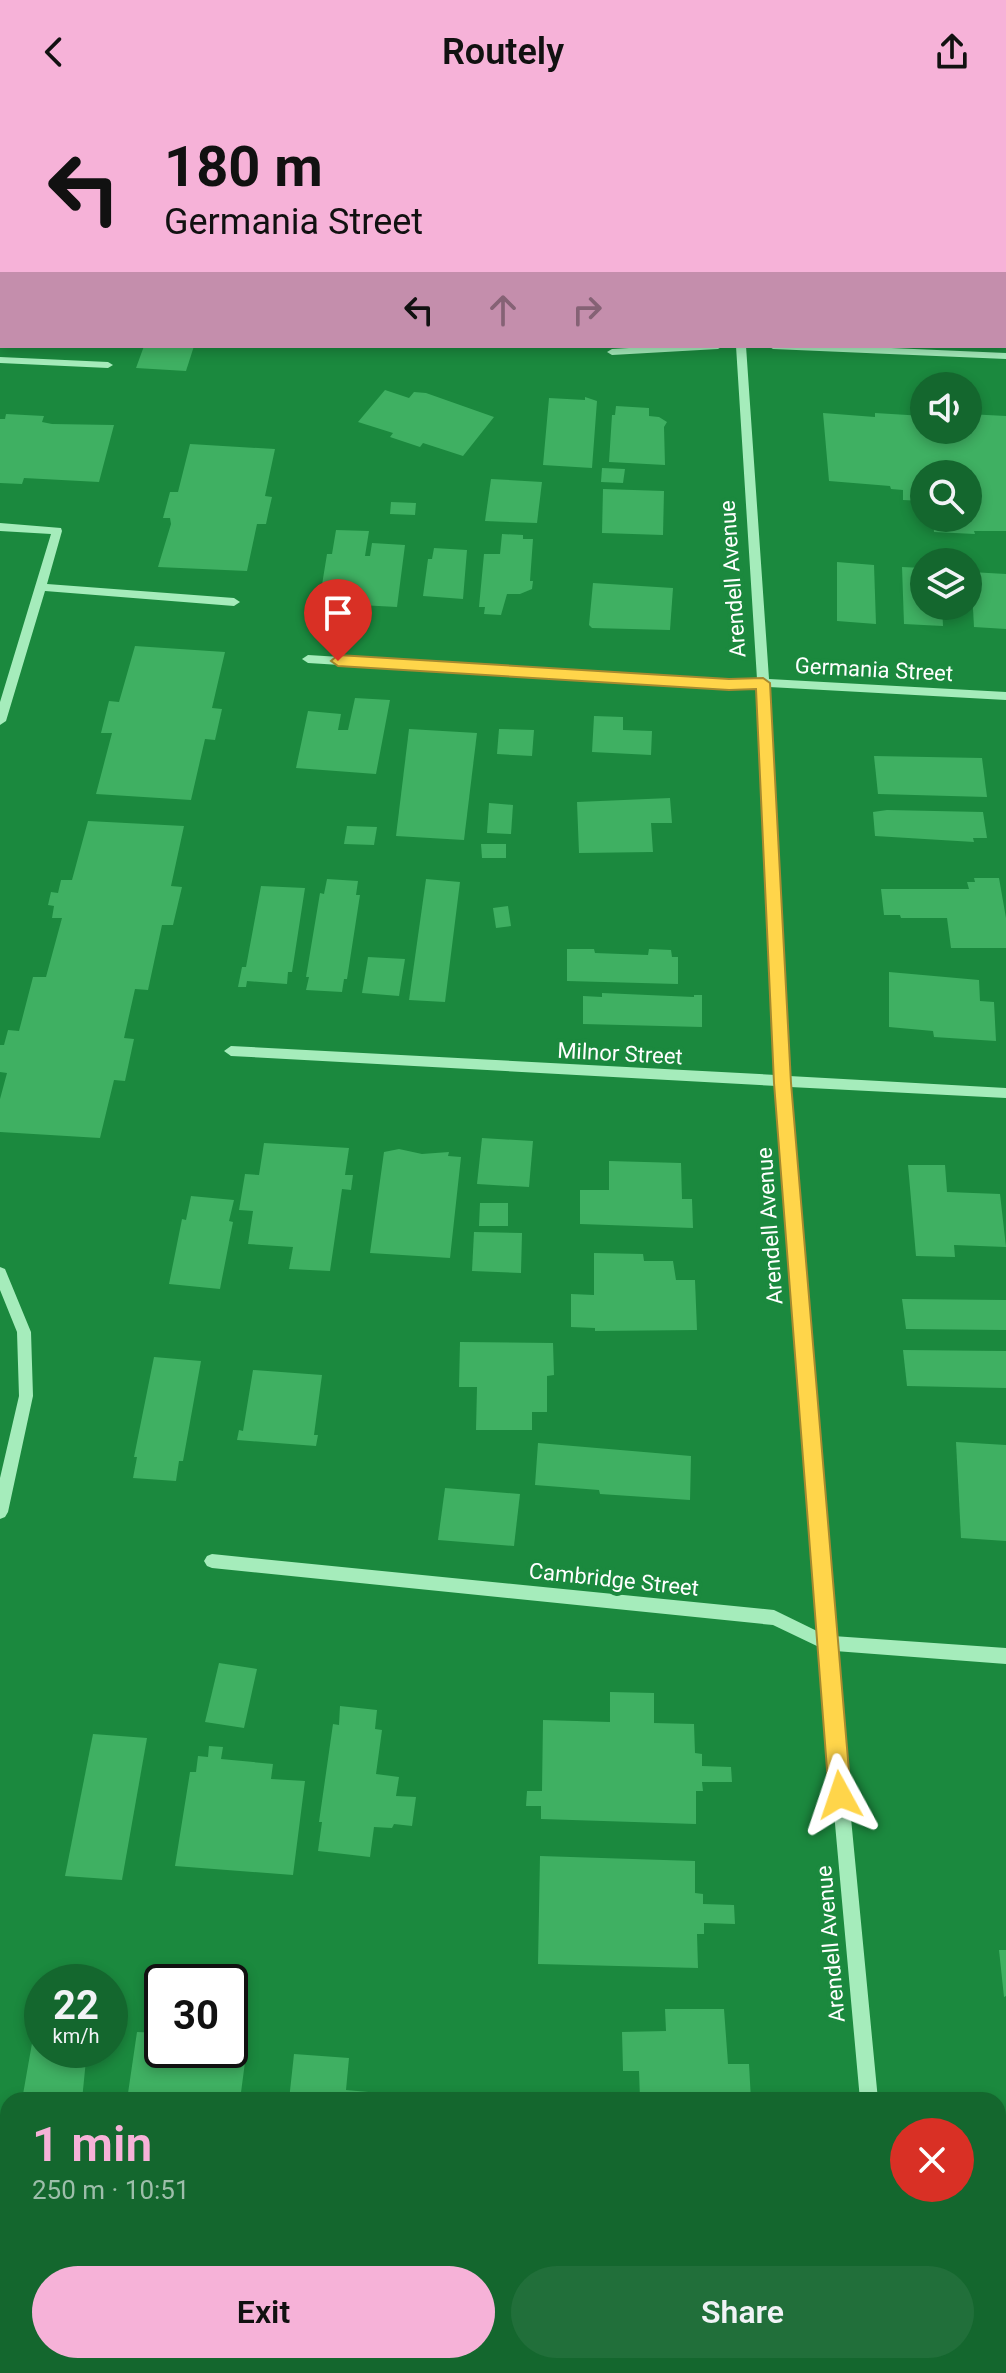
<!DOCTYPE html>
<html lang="en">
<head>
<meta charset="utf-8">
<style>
  body { margin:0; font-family:Roboto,sans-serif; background:#216f3a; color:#f1f3f6; height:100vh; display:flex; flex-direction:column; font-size:30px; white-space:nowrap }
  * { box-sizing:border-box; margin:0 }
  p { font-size:26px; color:#9dbeaa }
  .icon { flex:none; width:44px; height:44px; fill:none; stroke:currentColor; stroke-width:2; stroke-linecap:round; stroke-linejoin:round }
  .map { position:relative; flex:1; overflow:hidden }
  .panel { position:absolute; left:0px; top:1988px; width:1006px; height:282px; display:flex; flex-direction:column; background:#14672e; border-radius:24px 24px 0 0; box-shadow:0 4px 12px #0003 }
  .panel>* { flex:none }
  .banner { position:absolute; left:0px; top:0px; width:1006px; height:244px; box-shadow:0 4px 12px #0003; background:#f6b2d8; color:#111; overflow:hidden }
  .buttons { position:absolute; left:910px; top:268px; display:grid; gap:16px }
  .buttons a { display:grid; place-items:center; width:72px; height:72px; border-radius:50%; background:#14672e; box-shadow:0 4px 12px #0003; font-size:40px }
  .speed { position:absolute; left:24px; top:1860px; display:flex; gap:16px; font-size:40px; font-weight:700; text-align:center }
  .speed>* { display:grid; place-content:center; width:104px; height:104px; border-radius:50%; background:#14672e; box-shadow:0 4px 12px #0003; line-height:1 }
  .speed small { font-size:20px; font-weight:400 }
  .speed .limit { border:4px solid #111; border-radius:12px; background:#fff; color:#111 }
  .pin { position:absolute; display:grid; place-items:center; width:68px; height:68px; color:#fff; margin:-82px -34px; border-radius:50% 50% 50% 0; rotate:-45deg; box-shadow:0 0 8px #0007 }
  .pin .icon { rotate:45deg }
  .me { position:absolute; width:88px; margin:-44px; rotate:355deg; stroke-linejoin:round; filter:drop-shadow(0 0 6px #0008) }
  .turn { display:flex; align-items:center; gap:28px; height:168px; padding:0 32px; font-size:36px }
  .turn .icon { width:104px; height:104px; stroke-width:2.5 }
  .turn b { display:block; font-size:56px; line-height:68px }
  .lanes { display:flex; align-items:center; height:76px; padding:0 32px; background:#0003; justify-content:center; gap:40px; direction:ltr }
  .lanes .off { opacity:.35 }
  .round { display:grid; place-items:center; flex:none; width:84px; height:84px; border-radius:42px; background:#216f3a }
  .headline { display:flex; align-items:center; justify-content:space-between; height:136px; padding:0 32px }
  h1 { font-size:48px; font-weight:600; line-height:60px; color:#f6b2d8 }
  .cta { display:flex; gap:16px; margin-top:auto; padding:16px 32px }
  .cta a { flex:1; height:92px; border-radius:48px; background:#f6b2d8; color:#111; font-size:32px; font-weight:600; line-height:92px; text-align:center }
  .cta a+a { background:#216f3a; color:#f1f3f6 }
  header { display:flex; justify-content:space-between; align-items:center; height:104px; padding:0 32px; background:#f6b2d8; color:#111; font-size:36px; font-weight:600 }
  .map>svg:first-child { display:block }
</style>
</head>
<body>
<header><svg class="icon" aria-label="back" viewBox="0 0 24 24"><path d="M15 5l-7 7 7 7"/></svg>Routely<svg class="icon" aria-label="share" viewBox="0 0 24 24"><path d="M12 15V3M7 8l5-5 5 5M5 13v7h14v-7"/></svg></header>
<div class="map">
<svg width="1006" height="2269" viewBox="0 0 1006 2269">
  <rect width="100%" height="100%" fill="#1b893e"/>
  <polygon fill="#12672e" stroke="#98eeb1" stroke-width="2" points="227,0 1006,0 1006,135 1004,2 224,2"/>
  <g fill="#3fb062">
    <polygon points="144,242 194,242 186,267 136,264"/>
    <polygon points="385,286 409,294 414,288 426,289 494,313 463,352 423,339 420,343 390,333 393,329 358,318"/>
    <polygon points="585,293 597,297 592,364 543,361 549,294 585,296"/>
    <polygon points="616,302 649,304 649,312 659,313 667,318 664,323 665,361 609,358 612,311 615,311"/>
    <polygon points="823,309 875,313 875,309 924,312 924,326 968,326 968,310 1006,312 1006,427 974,427 975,430 934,428 933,414 968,414 968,370 924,370 924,397 903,396 903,386 891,385 890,382 829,377"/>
    <polygon points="6,310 44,312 42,318 52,320 114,321 99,378 24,374 22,380 0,379 0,315 5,315"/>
    <polygon points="190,340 275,345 265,392 272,393 269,406 266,420 257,420 247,467 158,463 171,420 170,414 163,414 170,388 178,388"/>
    <polygon points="602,364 625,365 623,379 601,378"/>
    <polygon points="491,375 542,378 537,419 485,417"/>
    <polygon points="603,385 664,387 663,431 602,429"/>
    <polygon points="391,398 416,399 415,411 390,410"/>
    <polygon points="336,426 369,427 365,452 370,452 372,439 405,441 397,503 323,499 325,487 321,487 327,450 332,450"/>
    <polygon points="502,430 523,431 523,435 533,435 530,477 533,477 532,485 520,490 507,490 501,511 484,510 485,503 479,503 484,450 500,450"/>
    <polygon points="434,444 467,446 463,495 423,492 428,455 432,455"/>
    <polygon points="837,458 874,461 876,520 837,517"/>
    <polygon points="902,463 924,464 924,502 942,502 943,522 904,520"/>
    <polygon points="971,468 1006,470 1006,525 974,523"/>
    <polygon points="593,479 673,484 670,526 592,524 589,521"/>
    <polygon points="135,542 225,548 212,604 222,605 215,636 205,635 191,696 96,690 112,629 101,629 109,597 119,598"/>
    <polygon points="355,594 390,596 376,670 296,664 308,607 341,610 338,626 348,626"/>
    <polygon points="594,612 623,613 623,626 652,627 651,651 592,648"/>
    <polygon points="409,625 477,629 464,736 396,732"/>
    <polygon points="499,625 534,626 532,652 497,650"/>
    <polygon points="874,652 982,654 987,693 878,690"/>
    <polygon points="670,694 672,719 651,719 653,748 579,749 577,698"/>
    <polygon points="489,699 513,701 511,730 487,729"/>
    <polygon points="887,706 983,708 987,734 973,734 974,738 875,732 873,708"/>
    <polygon points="88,717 184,722 171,782 182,783 173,821 162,821 148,886 135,885 124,934 134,935 125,977 114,976 100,1034 0,1028 0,995 7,969 0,968 0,941 4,941 8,926 19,927 33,873 46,873 62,814 52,814 54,802 48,801 51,788 58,789 61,776 72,776"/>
    <polygon points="347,722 377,723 374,741 344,740"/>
    <polygon points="481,740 506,740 506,754 482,754"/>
    <polygon points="974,774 999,774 1006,814 1006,844 951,844 947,814 901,814 900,811 884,811 881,785 969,785 967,778 975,778"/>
    <polygon points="327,775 358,777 356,791 360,791 347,875 344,875 342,888 306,886 309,873 306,873 320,789 324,790"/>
    <polygon points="426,775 460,778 445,898 409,896"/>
    <polygon points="261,782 305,784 292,868 288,868 287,880 247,877 246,883 238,883 242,863 246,863"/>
    <polygon points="508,802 511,822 496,824 493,804"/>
    <polygon points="567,845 594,845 595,849 648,851 649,845 671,846 672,853 678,853 678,880 567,877"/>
    <polygon points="368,853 405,855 399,892 362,889"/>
    <polygon points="889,868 979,876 980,897 994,898 996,937 934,933 933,927 889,923"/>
    <polygon points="602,889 694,893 694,891 702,891 702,923 583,920 583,892 602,893"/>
    <polygon points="482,1034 533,1037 529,1083 477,1080"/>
    <polygon points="264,1039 349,1044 345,1071 353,1071 351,1086 342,1085 330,1167 289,1165 293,1143 248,1140 253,1107 239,1106 245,1070 259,1071"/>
    <polygon points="399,1045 422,1050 449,1048 448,1052 461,1053 450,1154 370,1149 384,1048"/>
    <polygon points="609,1057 681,1059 682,1095 692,1095 693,1124 580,1120 580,1086 609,1086"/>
    <polygon points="908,1061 945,1061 947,1088 1000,1090 1006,1143 954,1141 955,1153 916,1152"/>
    <polygon points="191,1092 234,1096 229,1117 233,1118 220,1185 169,1180 182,1115 186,1116"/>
    <polygon points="480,1099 508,1099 508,1122 479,1122"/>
    <polygon points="474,1128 522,1129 521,1169 472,1167"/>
    <polygon points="594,1149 643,1150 644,1157 673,1157 676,1176 695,1176 697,1226 595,1227 595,1224 571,1223 571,1190 594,1191"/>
    <polygon points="902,1195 1006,1196 1006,1226 906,1225"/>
    <polygon points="460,1238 553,1239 554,1271 547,1272 547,1308 532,1308 532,1326 476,1326 477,1283 459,1283"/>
    <polygon points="903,1246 1006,1247 1006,1284 907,1282"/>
    <polygon points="154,1253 201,1257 183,1357 179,1357 176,1377 133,1374 137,1353 134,1353"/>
    <polygon points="253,1266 322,1271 314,1331 318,1331 316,1342 237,1336 239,1326 243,1327"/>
    <polygon points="956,1338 1006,1341 1006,1437 961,1434"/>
    <polygon points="538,1339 691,1352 690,1396 600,1390 599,1386 535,1381"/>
    <polygon points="445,1384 520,1390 514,1442 438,1436"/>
    <polygon points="219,1559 257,1565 244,1624 205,1618"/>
    <polygon points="610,1588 654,1589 654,1619 694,1620 695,1649 702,1650 702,1662 731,1663 732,1678 702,1678 703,1687 696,1687 696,1720 541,1715 541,1702 526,1702 527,1687 542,1687 543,1616 610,1618"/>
    <polygon points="340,1602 377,1606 375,1625 382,1626 376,1670 399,1673 396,1692 416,1693 412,1722 394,1720 392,1724 374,1723 370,1753 318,1747 322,1718 319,1718 333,1620 339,1621"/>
    <polygon points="93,1630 147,1634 122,1776 65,1772"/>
    <polygon points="209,1642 223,1643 221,1655 273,1660 271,1675 305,1677 293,1771 175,1762 190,1668 196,1668 198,1652 208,1653"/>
    <polygon points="540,1752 695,1757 695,1789 703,1790 703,1800 734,1801 735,1820 704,1819 704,1830 697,1830 698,1864 538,1860"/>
    <polygon points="999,1846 1006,1846 1006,1892 1004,1893"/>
    <polygon points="665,1905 724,1905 728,1960 749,1960 751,1996 640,1996 639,1967 623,1967 622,1928 666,1927"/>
    <polygon points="34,1928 42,1928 42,1946 87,1946 82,1996 22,1996"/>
    <polygon points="137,1928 162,1929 162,1946 247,1943 240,1996 127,1996"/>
    <polygon points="294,1950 349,1954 346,1986 402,1991 401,1996 289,1996"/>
    <polygon points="0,2081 8,2082 8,2133 2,2133 0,2128"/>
  </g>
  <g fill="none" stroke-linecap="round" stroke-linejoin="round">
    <g fill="#a5ecbb" fill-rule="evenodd">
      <polygon points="663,242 723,242 718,245 612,251 607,248 612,245"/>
      <polygon points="736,242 746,242 769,575 1006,588 1006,596 769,583 789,972 1006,984 1006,994 790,983 833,1532 1006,1544 1006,1560 835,1547 878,1996 860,1996 819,1543 773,1521 212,1464 207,1462 204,1457 207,1452 212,1450 774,1506 817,1527 777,982 231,952 224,947 231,942 776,971 757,583 729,585 308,559 302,555 308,551 729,577 757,575"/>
      <polygon points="768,242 845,242 1006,249 1006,255 773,245"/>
      <polygon points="0,253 108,258 113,261 108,264 0,259"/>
      <polygon points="0,419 61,424 62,427 47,480 234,494 240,498 234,502 45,487 6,617 0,621 0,598 51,430 0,427"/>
      <polygon points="0,1163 5,1165 31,1228 33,1292 8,1408 5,1413 0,1415 0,1374 19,1292 17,1228 0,1186"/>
      <polygon points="0,2235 8,2236 8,2254 0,2253"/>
      <polygon points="228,2262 336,2262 340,2269 232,2269"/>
      <polygon points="884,2262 904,2262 905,2269 885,2269"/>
    </g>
  </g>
  <polygon fill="#ffd54a" stroke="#a68a30" stroke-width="2" points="338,551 729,575 763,574 770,579 791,979 851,1691 848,1699 840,1702 832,1699 829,1691 774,979 756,585 729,586 338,562 331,557"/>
  <g text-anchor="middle" stroke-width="8" stroke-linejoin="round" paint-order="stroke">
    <g font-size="22" fill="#fff" stroke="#1b893e">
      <text transform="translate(732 475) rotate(-94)" y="8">Arendell Avenue</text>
      <text transform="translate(874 565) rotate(3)" y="8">Germania Street</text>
      <text transform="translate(620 949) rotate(3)" y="8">Milnor Street</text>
      <text transform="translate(769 1122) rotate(-94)" y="8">Arendell Avenue</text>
      <text transform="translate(614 1475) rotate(6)" y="8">Cambridge Street</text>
      <text transform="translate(830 1840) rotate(-95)" y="8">Arendell Avenue</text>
    </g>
  </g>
</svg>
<div class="buttons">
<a><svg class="icon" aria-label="sound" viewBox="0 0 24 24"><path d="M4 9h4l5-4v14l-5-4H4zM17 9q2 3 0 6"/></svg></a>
<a><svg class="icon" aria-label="search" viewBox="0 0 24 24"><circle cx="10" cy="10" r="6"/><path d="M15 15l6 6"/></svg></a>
<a><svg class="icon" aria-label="layers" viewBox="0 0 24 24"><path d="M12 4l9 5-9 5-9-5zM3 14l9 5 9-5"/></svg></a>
</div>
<div class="speed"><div>22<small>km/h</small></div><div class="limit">30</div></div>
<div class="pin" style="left:338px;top:557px;background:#d93025"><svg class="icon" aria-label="arrive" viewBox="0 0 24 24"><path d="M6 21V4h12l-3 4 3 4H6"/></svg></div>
<svg class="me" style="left:840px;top:1691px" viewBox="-20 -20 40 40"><path d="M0-17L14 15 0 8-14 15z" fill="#ffd54a" stroke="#fff" stroke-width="4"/></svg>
<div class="banner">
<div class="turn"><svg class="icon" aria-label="left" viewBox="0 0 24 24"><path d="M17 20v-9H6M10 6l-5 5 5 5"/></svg><div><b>180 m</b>Germania Street</div></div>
<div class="lanes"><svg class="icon" aria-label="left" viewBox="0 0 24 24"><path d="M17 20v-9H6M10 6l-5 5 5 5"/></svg><svg class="icon off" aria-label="ahead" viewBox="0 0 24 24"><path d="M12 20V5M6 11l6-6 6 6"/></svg><svg class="icon off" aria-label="right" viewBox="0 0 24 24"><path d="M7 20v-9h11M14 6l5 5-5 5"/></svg></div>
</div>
<section class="panel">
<div class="headline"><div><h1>1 min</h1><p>250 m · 10:51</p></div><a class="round" style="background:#d93025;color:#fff"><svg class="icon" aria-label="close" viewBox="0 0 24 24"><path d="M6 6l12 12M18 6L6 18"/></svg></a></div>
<div class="cta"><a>Exit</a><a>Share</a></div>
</section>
</div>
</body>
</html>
